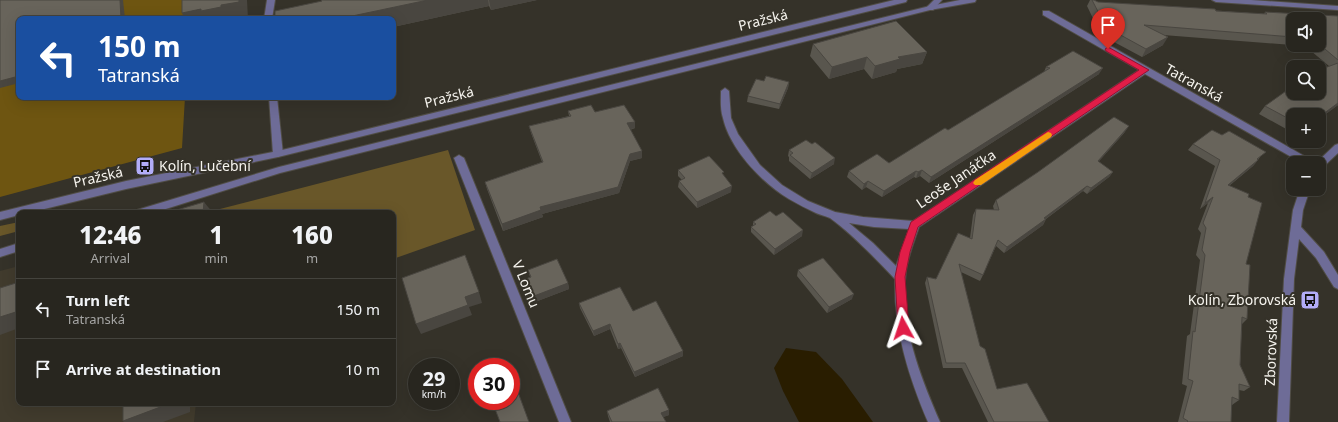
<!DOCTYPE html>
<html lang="en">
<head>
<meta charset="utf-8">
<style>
  body { margin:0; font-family:"Noto Sans",sans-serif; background:#34322c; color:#f1f3f6; height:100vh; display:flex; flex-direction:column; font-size:15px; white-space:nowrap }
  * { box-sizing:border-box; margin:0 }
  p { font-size:13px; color:#a5a5a4 }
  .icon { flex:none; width:22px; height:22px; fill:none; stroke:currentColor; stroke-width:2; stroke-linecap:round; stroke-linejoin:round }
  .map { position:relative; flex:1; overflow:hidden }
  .sheet { position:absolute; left:16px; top:210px; width:380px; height:196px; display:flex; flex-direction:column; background:#28261f; border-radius:8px; box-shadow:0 4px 16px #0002,0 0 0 1px #44433d }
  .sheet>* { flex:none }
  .banner { position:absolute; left:16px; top:16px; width:380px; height:84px; border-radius:8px; box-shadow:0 4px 16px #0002,0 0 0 1px #44433d; background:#1a4fa0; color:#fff; overflow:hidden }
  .controls { position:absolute; left:1286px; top:12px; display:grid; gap:8px }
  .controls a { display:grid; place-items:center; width:40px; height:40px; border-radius:8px; background:#28261f; box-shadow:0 4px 16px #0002,0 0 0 1px #44433d; font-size:20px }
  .speed { position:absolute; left:408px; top:358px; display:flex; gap:8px; font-size:20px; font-weight:700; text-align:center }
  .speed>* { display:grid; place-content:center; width:52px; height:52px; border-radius:50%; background:#28261f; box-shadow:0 4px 16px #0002,0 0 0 1px #44433d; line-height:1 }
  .speed small { font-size:10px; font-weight:400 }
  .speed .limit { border:6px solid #d22; background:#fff; color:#111 }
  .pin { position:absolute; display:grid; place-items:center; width:34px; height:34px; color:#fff; margin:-41px -17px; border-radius:50% 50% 50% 0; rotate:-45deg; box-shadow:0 0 4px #0007 }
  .pin .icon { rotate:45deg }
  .me { position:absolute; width:44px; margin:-22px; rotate:355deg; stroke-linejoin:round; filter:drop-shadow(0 0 3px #0008) }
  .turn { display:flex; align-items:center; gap:14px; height:84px; padding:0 16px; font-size:18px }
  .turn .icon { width:52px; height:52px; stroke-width:2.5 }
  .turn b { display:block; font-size:28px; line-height:34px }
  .eta { display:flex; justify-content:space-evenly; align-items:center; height:68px; text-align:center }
  .eta b { font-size:24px; font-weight:800; line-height:28px }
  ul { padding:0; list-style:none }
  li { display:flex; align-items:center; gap:12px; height:60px; padding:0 16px; border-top:1px solid #44433d }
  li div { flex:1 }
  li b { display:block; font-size:15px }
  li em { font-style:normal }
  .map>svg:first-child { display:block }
</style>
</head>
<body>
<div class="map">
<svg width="1338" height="422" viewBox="0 0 1338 422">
  <rect width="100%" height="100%" fill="#353229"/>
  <polygon fill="#413b2d" points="19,266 19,403 196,403 194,422 0,422 0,271"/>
  <g fill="#695729">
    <polygon points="448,150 475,230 393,259 393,213 215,213 216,210"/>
    <polygon points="19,222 19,231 0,236 0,226"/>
  </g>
  <polygon fill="#6e5511" points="0,0 191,0 190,19 19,19 19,97 185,97 182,148 0,197"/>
  <polygon fill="#291d00" points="786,348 816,352 842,379 873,422 799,422 783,391 774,368"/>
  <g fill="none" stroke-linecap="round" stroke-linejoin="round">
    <g stroke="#504d45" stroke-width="2">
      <g id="minor">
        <polygon points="267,0 275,0 272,19 264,19"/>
        <polygon points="934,0 942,0 933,10 927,10 926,8"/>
        <path d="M1043,11H1049L1313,161L1315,163H1302L1145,74L919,227C914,242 908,256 906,271C899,323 920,376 940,422H928C908,375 894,330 895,279C876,259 852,234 830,218C826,216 820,215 816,213C807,209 798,204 789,199C762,183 730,149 723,118C720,109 721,100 721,91L725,88L729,91L731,118L738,134L760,165L782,185L808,201L835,212L863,217L913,221L1139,70L1043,15ZM849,223L874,227L909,229L896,266L873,243Z"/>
        <polygon points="269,97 277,97 283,154 278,157 273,154"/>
        <polygon points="1338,144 1338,153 1322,168 1319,169 1319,163 1316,163 1335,145"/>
        <polygon points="459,155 464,158 571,422 559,422 454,158"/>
        <polygon points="1300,189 1310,189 1303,210 1301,227 1324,252 1338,275 1338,289 1334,287 1316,258 1299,239 1294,279 1289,422 1277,422 1284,279 1293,210"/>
      </g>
    </g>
    <g stroke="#504d45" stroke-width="2">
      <g id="tertiary">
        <polygon points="894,0 907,0 906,2 278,157 126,189 28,213 19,213 19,215 0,220 0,212 126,181 278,151"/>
        <polygon points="960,0 976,0 975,2 930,10 280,173 153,213 136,213 137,210 279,167 930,6"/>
        <polygon points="1212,0 1251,0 1338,6 1338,10 1216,2"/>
        <polygon points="19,243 19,251 0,257 0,249"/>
      </g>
    </g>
    <use href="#minor" fill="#6e6c97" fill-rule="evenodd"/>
    <use href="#tertiary" fill="#6e6c97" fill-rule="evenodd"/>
  </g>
  <g fill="#59564e" fill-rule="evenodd">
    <polygon points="321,0 537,0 491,10 489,6 393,27 393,19"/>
    <path d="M1090,0H1094L1098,2L1264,14L1265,12L1338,16V105L1319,119L1293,115V130L1291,128L1288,130L1259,114L1265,106L1329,66L1305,46L1163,35V45L1142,57L1101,35L1087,6ZM1293,19H1319V45H1293Z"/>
    <polygon points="813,44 927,52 922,64 897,69 896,72 872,79 864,69 829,79 810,56"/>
    <polygon points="1046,67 1099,74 929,183 920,176 916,178 914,177 882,197 866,187 862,190 847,177 849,171 889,163 948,130 1044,72"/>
    <polygon points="764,81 789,82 788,88 779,109 747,102 748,96"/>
    <polygon points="568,111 595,112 635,122 635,128 630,130 642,151 642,158 630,161 619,193 542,214 543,217 503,231 487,189 485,182 542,162 531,133 529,126 569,116"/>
    <polygon points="1125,132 1098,162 1113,172 1109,177 1087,194 1083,191 1046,219 1043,225 1004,253 996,246 983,275 980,281 961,272 980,346 997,389 1049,422 988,422 962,368 943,368 925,283 927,277 936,279 970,238 973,215 976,209 994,210 993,206 996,200"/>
    <polygon points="1193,144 1260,157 1258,160 1253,166 1229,186 1248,197 1246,264 1247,319 1242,324 1240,365 1250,387 1244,391 1239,390 1239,400 1232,405 1231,405 1231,422 1178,422 1187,386 1182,384 1187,336 1190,334 1200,260 1196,255 1201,233 1198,229 1208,203 1200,209 1215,166 1188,150"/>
    <polygon points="789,150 834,164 810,179 789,161 789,157 788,156"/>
    <polygon points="678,170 731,192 697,208 678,187 679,181 682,180 678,176"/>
    <polygon points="776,216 802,236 774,255 751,232 751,227 753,226 753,222"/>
    <polygon points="528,270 568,283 569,289 535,302 528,284 526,279 530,277"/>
    <polygon points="798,270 852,299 827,313 797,276"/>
    <polygon points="579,303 633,311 683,351 683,356 635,377 621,348 618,349 610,329 594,336 580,308"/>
    <polygon points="607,411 669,415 663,417 666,422 610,422 608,416"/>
  </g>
  <g fill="#494640">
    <polygon points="120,0 123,0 125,19 121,19"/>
    <polygon points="239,0 247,0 248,19 185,19 182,13 221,5"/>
    <polygon points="428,0 488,0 489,6 393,27 393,19 338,19"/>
    <polygon points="489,0 537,0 491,10"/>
    <polygon points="1168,37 1163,45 1142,57 1146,49"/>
    <polygon points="927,52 922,64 897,69 896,72 872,79 875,66 898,57"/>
    <polygon points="867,57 864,69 829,79 832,67"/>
    <polygon points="1103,68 1099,74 929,183 931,177"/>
    <polygon points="19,76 19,83 0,88 0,81"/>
    <polygon points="789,82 788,88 779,109 780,104"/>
    <polygon points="1338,103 1338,105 1319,119 1319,117"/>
    <polygon points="635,122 635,128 627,130 627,123"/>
    <polygon points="1129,126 1125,132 1094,167 1098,161"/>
    <polygon points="642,151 642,158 630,161 619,193 542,214 543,217 503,231 502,224 540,207 630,154"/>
    <polygon points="835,158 834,164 810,179 812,173"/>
    <polygon points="1258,160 1253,166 1222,191 1228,185"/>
    <polygon points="922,170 920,176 916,178 918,172"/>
    <polygon points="916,171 914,177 882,197 884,191"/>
    <polygon points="1113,172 1109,177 1087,194 1091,188"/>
    <polygon points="868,181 866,187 862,190 864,184"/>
    <polygon points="732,186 731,192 697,208 697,202"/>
    <polygon points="1087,186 1083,191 1040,223 1044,218"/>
    <polygon points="1213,197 1208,203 1200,209 1205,203"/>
    <polygon points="204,202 213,213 203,213"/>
    <polygon points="1046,219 1043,225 1004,253 1007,247"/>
    <polygon points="803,230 802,236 774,255 775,249"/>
    <polygon points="568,283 569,289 535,302 534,296"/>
    <polygon points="479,292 482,303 469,307 472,315 421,334 416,324 465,297"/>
    <polygon points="854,294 852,299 827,313 829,307"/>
    <polygon points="19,311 19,328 0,335 0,317"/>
    <polygon points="610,324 610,329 594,336 593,331"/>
    <polygon points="620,343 621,348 618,349 618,344"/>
    <polygon points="683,351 683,356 635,377 634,372"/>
    <polygon points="171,403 190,403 190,412 163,422 124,422 123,421"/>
    <polygon points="669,410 669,415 661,418 661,413"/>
  </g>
  <g fill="#68645b" stroke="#494640">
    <polygon points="0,0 120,0 121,19 19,19 19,76 0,81"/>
    <polygon points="182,0 239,0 239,2 221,5 221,7 201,11 201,9 182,13"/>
    <polygon points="321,0 428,0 338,19 275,19 275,11 322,1"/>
    <polygon points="1092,0 1094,0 1098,2 1215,9 1216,11 1267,14 1265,12 1338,16 1338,60 1319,44 1319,19 1293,19 1293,37 1144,25 1168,37 1146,49 1106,27"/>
    <polygon points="896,21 927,52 898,57 900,59 875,66 867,57 832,67 813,44"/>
    <polygon points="1073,51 1103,68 931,177 922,170 918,172 916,171 884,191 868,181 864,184 849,171 877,154 889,163 945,128 948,130 1050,68 1046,67"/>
    <polygon points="1338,63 1338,103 1319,117 1319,115 1293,115 1293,121 1265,106 1293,86 1293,93 1319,93 1319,70"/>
    <polygon points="766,76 789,82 780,104 748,96 756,79 764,81"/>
    <polygon points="591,105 595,112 624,105 635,122 627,123 642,151 630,154 618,187 540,207 541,210 502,224 485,182 543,162 529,126 571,116 568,111"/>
    <polygon points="1114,117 1129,126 1098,161 1113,172 1091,188 1087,186 1044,218 1046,219 1007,247 998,240 983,275 959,264 980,346 985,349 997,389 1027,383 1049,422 994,422 965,363 946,363 927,277 936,279 958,233 972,239 976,209 999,210 996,200 1038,172"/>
    <polygon points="1212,130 1222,135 1229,131 1266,152 1257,159 1258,160 1228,185 1249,194 1248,197 1262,203 1246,264 1250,265 1247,319 1242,317 1240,365 1250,387 1239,384 1239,400 1232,397 1231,422 1187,422 1188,421 1183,418 1193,381 1188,379 1193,331 1195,332 1205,255 1202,250 1206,228 1203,223 1213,197 1205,203 1220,160 1193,144"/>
    <polygon points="806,140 812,144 815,142 835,158 812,173 790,155 793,153 789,150"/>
    <polygon points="709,156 724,172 722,173 732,186 697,202 679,181 685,178 678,170"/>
    <polygon points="204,202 203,213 170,213 170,212"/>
    <polygon points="770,211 776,216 783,212 803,230 775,249 751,227 756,224 753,222"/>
    <polygon points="465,255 479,292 465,297 468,305 416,324 402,278"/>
    <polygon points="823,258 854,294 829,307 798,270"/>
    <polygon points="557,259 568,283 534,296 526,279 531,277 528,270"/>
    <polygon points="19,282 19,311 0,317 0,288"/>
    <polygon points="620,287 633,311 656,301 683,351 634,372 620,343 618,344 610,324 593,331 579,303"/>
    <polygon points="508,365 509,367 503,367"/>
    <polygon points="511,373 529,422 500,422 492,401 511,401"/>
    <polygon points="658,388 669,410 661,413 666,422 612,422 607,411"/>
    <polygon points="123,403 171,403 123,421"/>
  </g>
  <polygon fill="#e11d48" stroke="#92132f" points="1108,47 1149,70 918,227 910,252 905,277 909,328 907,331 903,332 900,331 898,328 895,277 900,252 911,222 1139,70 1106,51 1105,49"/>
  <polygon fill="#f59e0b" points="1048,132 1051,133 1052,135 1051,137 981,185 975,185 973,183 975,180"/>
  <defs>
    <g id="bus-square" transform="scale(1)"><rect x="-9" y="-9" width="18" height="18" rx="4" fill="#b2adf9" stroke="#353229"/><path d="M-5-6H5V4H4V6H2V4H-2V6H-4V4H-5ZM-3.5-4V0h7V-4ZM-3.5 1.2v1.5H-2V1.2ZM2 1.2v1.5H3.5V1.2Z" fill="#111"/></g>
  </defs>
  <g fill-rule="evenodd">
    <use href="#bus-square" x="145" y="166"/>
    <use href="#bus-square" x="1310" y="300"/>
  </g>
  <g text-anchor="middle" stroke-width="4" stroke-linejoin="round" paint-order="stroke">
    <g font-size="14" fill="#f6f4ee" stroke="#353229">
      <text transform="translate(763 20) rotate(-14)" y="5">Pražská</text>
      <text transform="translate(1194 83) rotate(29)" y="5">Tatranská</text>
      <text transform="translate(449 97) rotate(-14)" y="5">Pražská</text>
      <text transform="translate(98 177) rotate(-13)" y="5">Pražská</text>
      <text transform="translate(956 179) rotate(-34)" y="5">Leoše Janáčka</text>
      <text transform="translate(526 284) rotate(68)" y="5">V Lomu</text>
      <text transform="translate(1271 352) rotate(-88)" y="5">Zborovská</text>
    </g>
    <g font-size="14" fill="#f6f4ee" stroke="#353229" text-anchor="start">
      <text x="159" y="171">Kolín, Lučební</text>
      <text x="1296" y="305" text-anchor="end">Kolín, Zborovská</text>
    </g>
  </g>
</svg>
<div class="controls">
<a><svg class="icon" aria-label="sound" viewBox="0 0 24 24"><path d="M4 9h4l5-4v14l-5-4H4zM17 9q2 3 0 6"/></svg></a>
<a><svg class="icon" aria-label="search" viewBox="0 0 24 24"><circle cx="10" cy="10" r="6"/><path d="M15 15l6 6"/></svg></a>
<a>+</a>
<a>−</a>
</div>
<div class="speed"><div>29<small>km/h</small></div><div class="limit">30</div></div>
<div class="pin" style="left:1108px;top:49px;background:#d93025"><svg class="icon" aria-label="arrive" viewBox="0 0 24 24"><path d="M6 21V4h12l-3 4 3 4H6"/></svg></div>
<svg class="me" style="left:903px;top:328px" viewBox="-20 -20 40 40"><path d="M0-17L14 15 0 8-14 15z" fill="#e11d48" stroke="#fff" stroke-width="4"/></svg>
<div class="banner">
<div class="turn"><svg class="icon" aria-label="left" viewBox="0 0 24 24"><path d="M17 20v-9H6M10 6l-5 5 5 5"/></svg><div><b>150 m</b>Tatranská</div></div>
</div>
<section class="sheet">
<div class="eta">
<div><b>12:46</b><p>Arrival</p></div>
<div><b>1</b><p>min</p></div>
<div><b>160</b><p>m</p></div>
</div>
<ul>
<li><svg class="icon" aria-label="left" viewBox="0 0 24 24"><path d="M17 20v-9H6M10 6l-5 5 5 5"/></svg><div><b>Turn left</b><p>Tatranská</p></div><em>150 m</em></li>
<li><svg class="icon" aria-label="arrive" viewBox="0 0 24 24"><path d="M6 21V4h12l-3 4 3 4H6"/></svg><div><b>Arrive at destination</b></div><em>10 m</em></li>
</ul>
</section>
</div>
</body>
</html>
